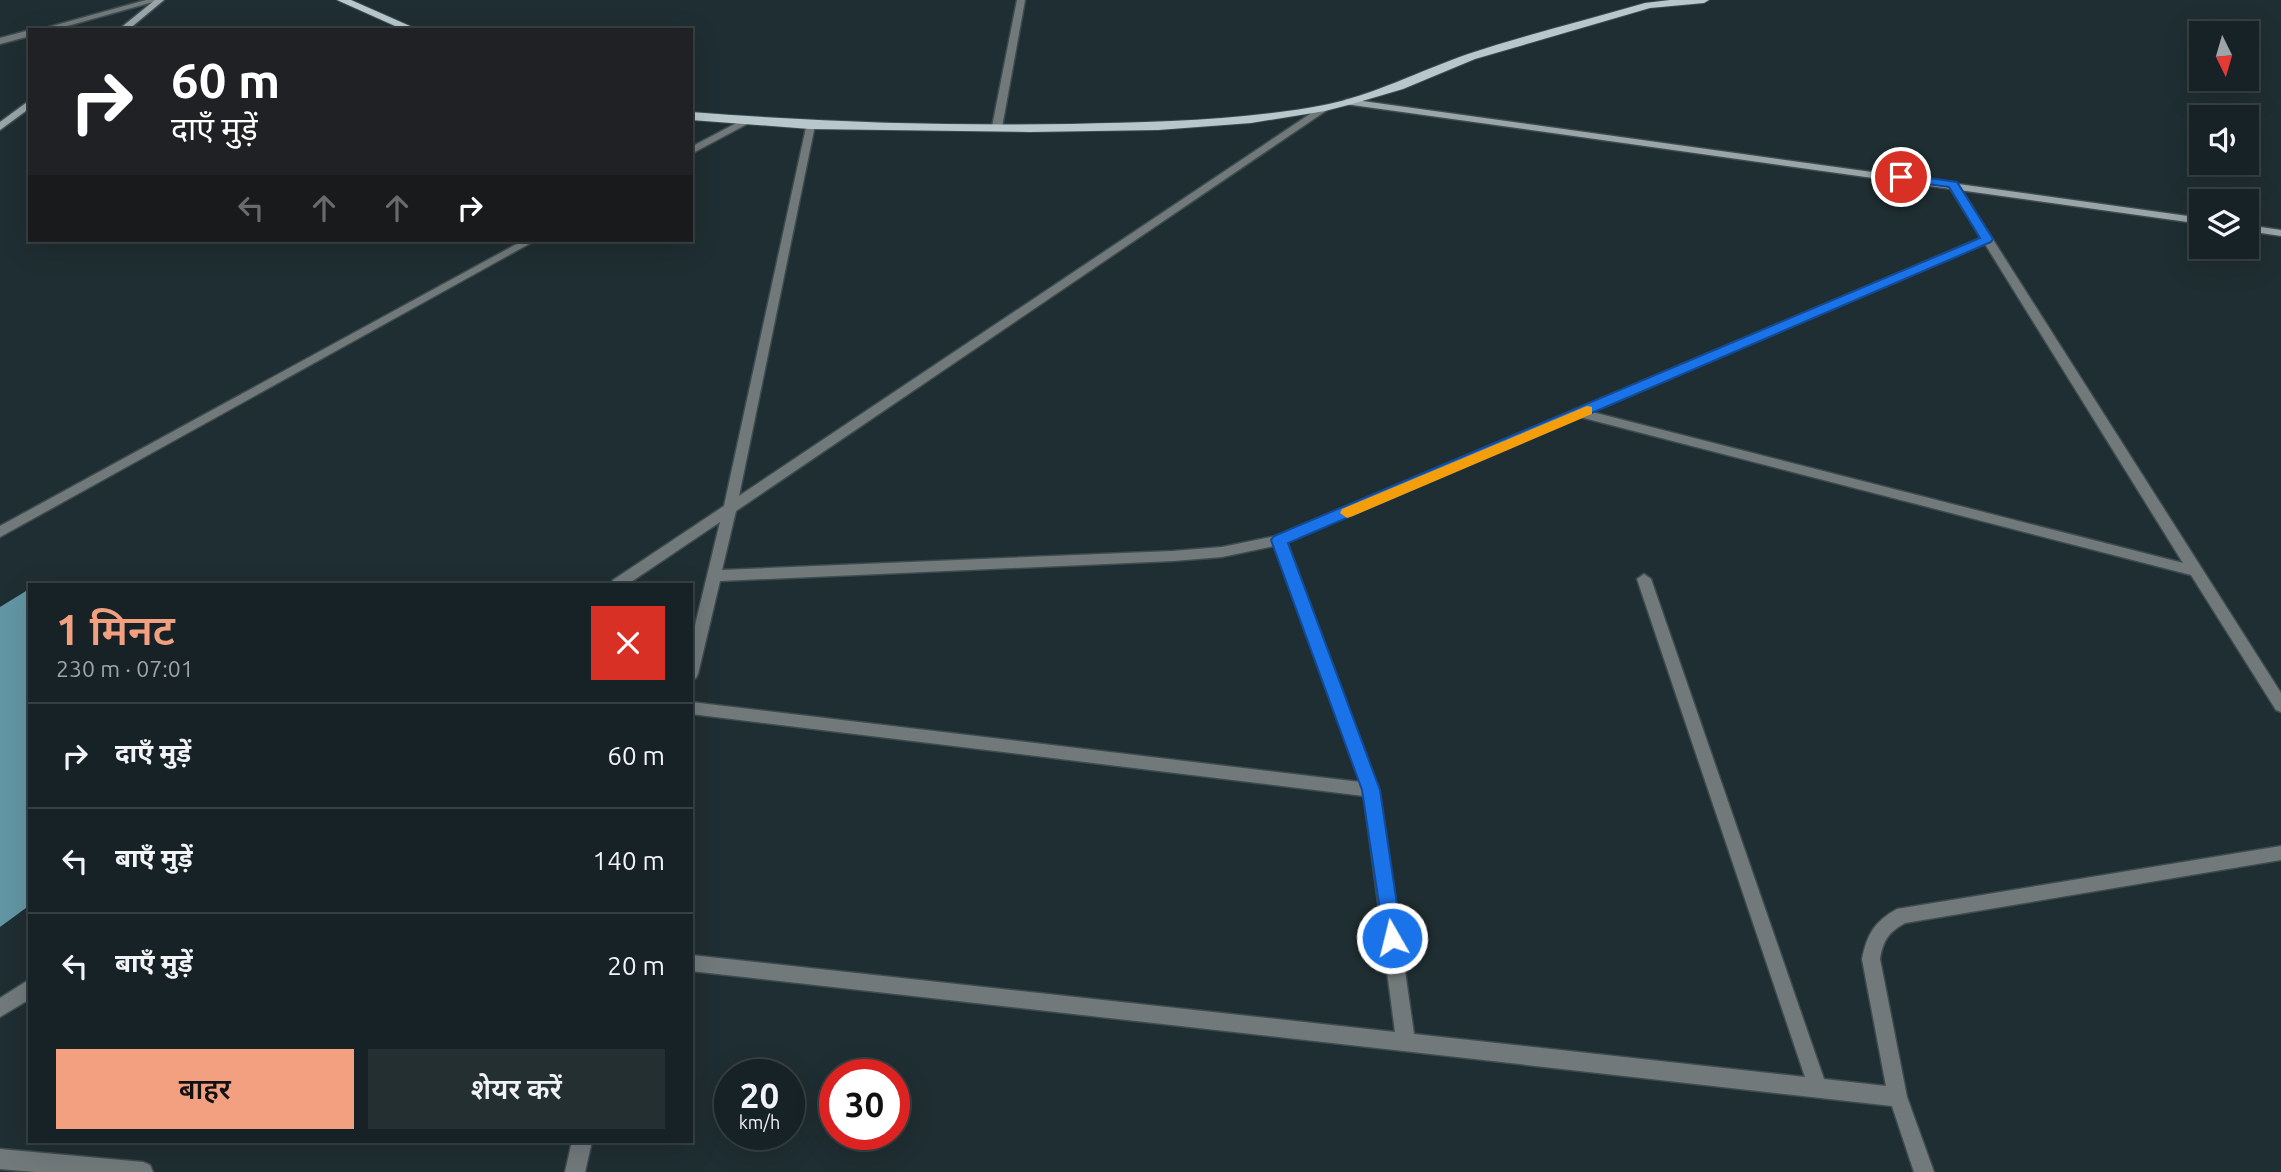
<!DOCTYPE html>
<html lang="hi">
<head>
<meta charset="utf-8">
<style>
  body { margin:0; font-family:Ubuntu,"Noto Sans Devanagari",sans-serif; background:#242f32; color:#f1f3f6; height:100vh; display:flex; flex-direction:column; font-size:26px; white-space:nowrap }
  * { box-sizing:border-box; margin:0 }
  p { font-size:23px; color:#9ea4a7 }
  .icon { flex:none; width:38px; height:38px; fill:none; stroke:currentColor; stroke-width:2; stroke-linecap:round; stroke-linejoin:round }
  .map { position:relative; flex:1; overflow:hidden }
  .panel { position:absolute; left:28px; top:583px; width:665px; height:560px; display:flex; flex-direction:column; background:#172226; border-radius:0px; box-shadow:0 7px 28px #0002,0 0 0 2px #363f43 }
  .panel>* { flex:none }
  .banner { position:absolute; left:28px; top:28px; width:665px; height:214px; border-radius:0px; box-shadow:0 7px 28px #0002,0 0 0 2px #363f43; background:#202124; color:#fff; overflow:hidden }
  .needle { width:46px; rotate:175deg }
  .controls { position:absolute; left:2189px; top:21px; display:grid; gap:14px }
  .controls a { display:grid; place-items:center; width:70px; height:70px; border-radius:0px; background:#172226; box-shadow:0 7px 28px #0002,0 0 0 2px #363f43; font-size:35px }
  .speed { position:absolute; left:714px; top:1059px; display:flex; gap:14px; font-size:35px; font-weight:700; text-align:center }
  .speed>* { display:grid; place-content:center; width:91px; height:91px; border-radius:50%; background:#172226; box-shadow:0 7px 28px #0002,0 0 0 2px #363f43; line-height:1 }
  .speed small { font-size:18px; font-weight:400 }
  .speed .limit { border:10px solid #d22; background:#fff; color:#111 }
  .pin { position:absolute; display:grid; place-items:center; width:60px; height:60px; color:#fff; margin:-30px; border:4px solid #fff; border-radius:50%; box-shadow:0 2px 7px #0007 }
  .me { position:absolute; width:77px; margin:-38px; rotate:352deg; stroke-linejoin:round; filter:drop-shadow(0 0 5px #0008) }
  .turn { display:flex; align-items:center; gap:24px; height:147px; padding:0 28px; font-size:32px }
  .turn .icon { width:91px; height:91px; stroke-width:2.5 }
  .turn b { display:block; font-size:49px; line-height:60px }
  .lanes { display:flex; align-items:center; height:66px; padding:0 28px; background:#0003; justify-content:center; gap:35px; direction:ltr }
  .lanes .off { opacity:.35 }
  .round { display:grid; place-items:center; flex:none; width:74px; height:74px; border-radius:0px; background:#242f32 }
  .overview { display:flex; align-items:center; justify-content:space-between; height:119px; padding:0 28px }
  h1 { font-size:42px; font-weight:600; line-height:52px; color:#f2a080 }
  .cta { display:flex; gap:14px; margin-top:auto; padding:14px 28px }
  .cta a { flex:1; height:80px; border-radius:0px; background:#f2a080; color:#111; font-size:28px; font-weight:600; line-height:80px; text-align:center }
  .cta a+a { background:#242f32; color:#f1f3f6 }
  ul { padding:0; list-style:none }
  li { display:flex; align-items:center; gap:21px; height:105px; padding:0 28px; border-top:2px solid #363f43 }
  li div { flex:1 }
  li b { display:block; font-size:26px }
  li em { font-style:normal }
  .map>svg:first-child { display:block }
</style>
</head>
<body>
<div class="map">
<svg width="2281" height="1172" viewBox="0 0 2281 1172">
  <rect width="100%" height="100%" fill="#1f2e32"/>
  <polygon fill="#6296a4" points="26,591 30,593 30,905 0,927 0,607"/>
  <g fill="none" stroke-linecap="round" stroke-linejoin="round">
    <g stroke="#3e4c50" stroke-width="3">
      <g id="lane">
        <polygon points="146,0 160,0 53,30 38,30"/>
        <polygon points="30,30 30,36 0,44 0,38"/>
      </g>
    </g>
    <g stroke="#3e4c50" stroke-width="3">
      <g id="street">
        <polygon points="1017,0 1025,0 1002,127 997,130 992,127"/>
        <path d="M1322,106L1330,108L736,511L722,570L1173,551L1222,547L1276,536L1981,238L1948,185L1957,183L2281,693V712L2276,710L2191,575L1580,417L1287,542L1379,790L1414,1034L1805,1077L1637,579L1644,574L1651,579L1824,1079L1886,1086L1862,959C1867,934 1875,921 1897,909L2281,846V860L1905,923C1889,932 1883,940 1880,959L1907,1097L1934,1172H1914L1892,1106L691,971V955L1395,1032L1364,796L691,714V702L1360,782L1274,546L1222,557L1173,561L720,581L698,674L696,678L691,680V642L720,522L628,584H611L613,580L724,506L807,123L815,125L739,496ZM1985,244L2183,563L1592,412Z"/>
        <polygon points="746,118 751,121 749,123 691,154 691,147"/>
        <polygon points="524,240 536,240 0,537 0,526"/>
        <polygon points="30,979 30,999 0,1017 0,998"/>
        <polygon points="572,1141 592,1141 585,1172 565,1172"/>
        <polygon points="0,1149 143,1162 150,1165 153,1172 35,1172 0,1169"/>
      </g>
    </g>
    <g stroke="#3e4c50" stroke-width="3">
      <g id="secondary">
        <polygon points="155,0 164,0 128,30 118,30"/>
        <polygon points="1348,99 2202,218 2202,224 1345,104 1345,100"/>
        <polygon points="30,100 30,108 0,130 0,122"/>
        <polygon points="2247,225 2281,230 2281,236 2247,231"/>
      </g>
    </g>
    <g stroke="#3e4c50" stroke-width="2">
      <g id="primary">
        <polygon points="337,0 351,0 419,30 404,30"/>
        <path d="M1670,0H1709L1704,3L1650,8L1475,59L1403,89L1352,104L1325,111L1251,123L1158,130L1030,132L810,129L691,120V112C818,122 944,126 1071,124C1155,122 1240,121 1324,105C1374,95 1419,71 1468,54C1526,35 1586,20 1645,3Z"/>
      </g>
    </g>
    <use href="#lane" fill="#72797b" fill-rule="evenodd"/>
    <use href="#street" fill="#72797b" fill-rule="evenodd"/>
    <use href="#secondary" fill="#99a5a8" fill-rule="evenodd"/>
    <use href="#primary" fill="#b8c7cc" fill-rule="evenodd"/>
  </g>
  <polygon fill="#1a73e8" stroke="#114b97" stroke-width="2" points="1901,174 1957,182 1993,239 1991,242 1288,543 1380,790 1402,938 1399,944 1392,947 1385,944 1362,790 1271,540 1274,536 1980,238 1949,187 1897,180 1895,177"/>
  <polygon fill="#f59e0b" points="1587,406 1592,407 1592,414 1353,516 1347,518 1340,513 1342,509"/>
</svg>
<div class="controls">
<a><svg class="needle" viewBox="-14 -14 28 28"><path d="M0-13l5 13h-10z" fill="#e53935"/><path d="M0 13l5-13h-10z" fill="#9ea4a7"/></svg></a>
<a><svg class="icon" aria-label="sound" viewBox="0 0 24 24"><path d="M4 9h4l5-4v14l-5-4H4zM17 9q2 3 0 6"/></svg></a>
<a><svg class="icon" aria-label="layers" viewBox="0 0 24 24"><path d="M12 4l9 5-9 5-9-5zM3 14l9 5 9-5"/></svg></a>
</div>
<div class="speed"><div>20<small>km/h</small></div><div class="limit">30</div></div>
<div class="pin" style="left:1901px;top:177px;background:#d93025"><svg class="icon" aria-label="arrive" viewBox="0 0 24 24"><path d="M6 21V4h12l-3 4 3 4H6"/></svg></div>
<svg class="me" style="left:1392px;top:938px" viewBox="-20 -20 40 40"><circle r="17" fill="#1a73e8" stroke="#fff" stroke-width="3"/><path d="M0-11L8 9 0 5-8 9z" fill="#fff"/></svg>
<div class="banner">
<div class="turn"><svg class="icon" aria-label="right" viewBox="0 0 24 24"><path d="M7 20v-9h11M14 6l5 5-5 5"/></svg><div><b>60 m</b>दाएँ मुड़ें</div></div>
<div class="lanes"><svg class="icon off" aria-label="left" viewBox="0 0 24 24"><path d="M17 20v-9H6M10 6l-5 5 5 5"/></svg><svg class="icon off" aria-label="ahead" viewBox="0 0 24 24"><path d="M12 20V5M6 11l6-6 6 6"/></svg><svg class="icon off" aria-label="ahead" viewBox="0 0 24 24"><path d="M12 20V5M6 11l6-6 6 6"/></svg><svg class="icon" aria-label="right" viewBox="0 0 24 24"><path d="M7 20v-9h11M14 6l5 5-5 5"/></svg></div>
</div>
<section class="panel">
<div class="overview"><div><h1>1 मिनट</h1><p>230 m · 07:01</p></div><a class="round" style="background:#d93025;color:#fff"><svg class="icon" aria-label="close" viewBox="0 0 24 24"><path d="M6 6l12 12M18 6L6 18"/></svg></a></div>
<ul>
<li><svg class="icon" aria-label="right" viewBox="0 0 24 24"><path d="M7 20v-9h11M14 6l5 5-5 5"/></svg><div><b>दाएँ मुड़ें</b></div><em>60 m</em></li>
<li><svg class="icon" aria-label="left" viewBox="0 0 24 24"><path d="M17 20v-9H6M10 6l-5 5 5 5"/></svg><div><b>बाएँ मुड़ें</b></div><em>140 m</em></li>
<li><svg class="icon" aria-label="left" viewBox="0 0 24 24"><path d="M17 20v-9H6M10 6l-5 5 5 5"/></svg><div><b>बाएँ मुड़ें</b></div><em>20 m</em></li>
</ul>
<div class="cta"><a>बाहर</a><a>शेयर करें</a></div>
</section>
</div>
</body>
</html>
